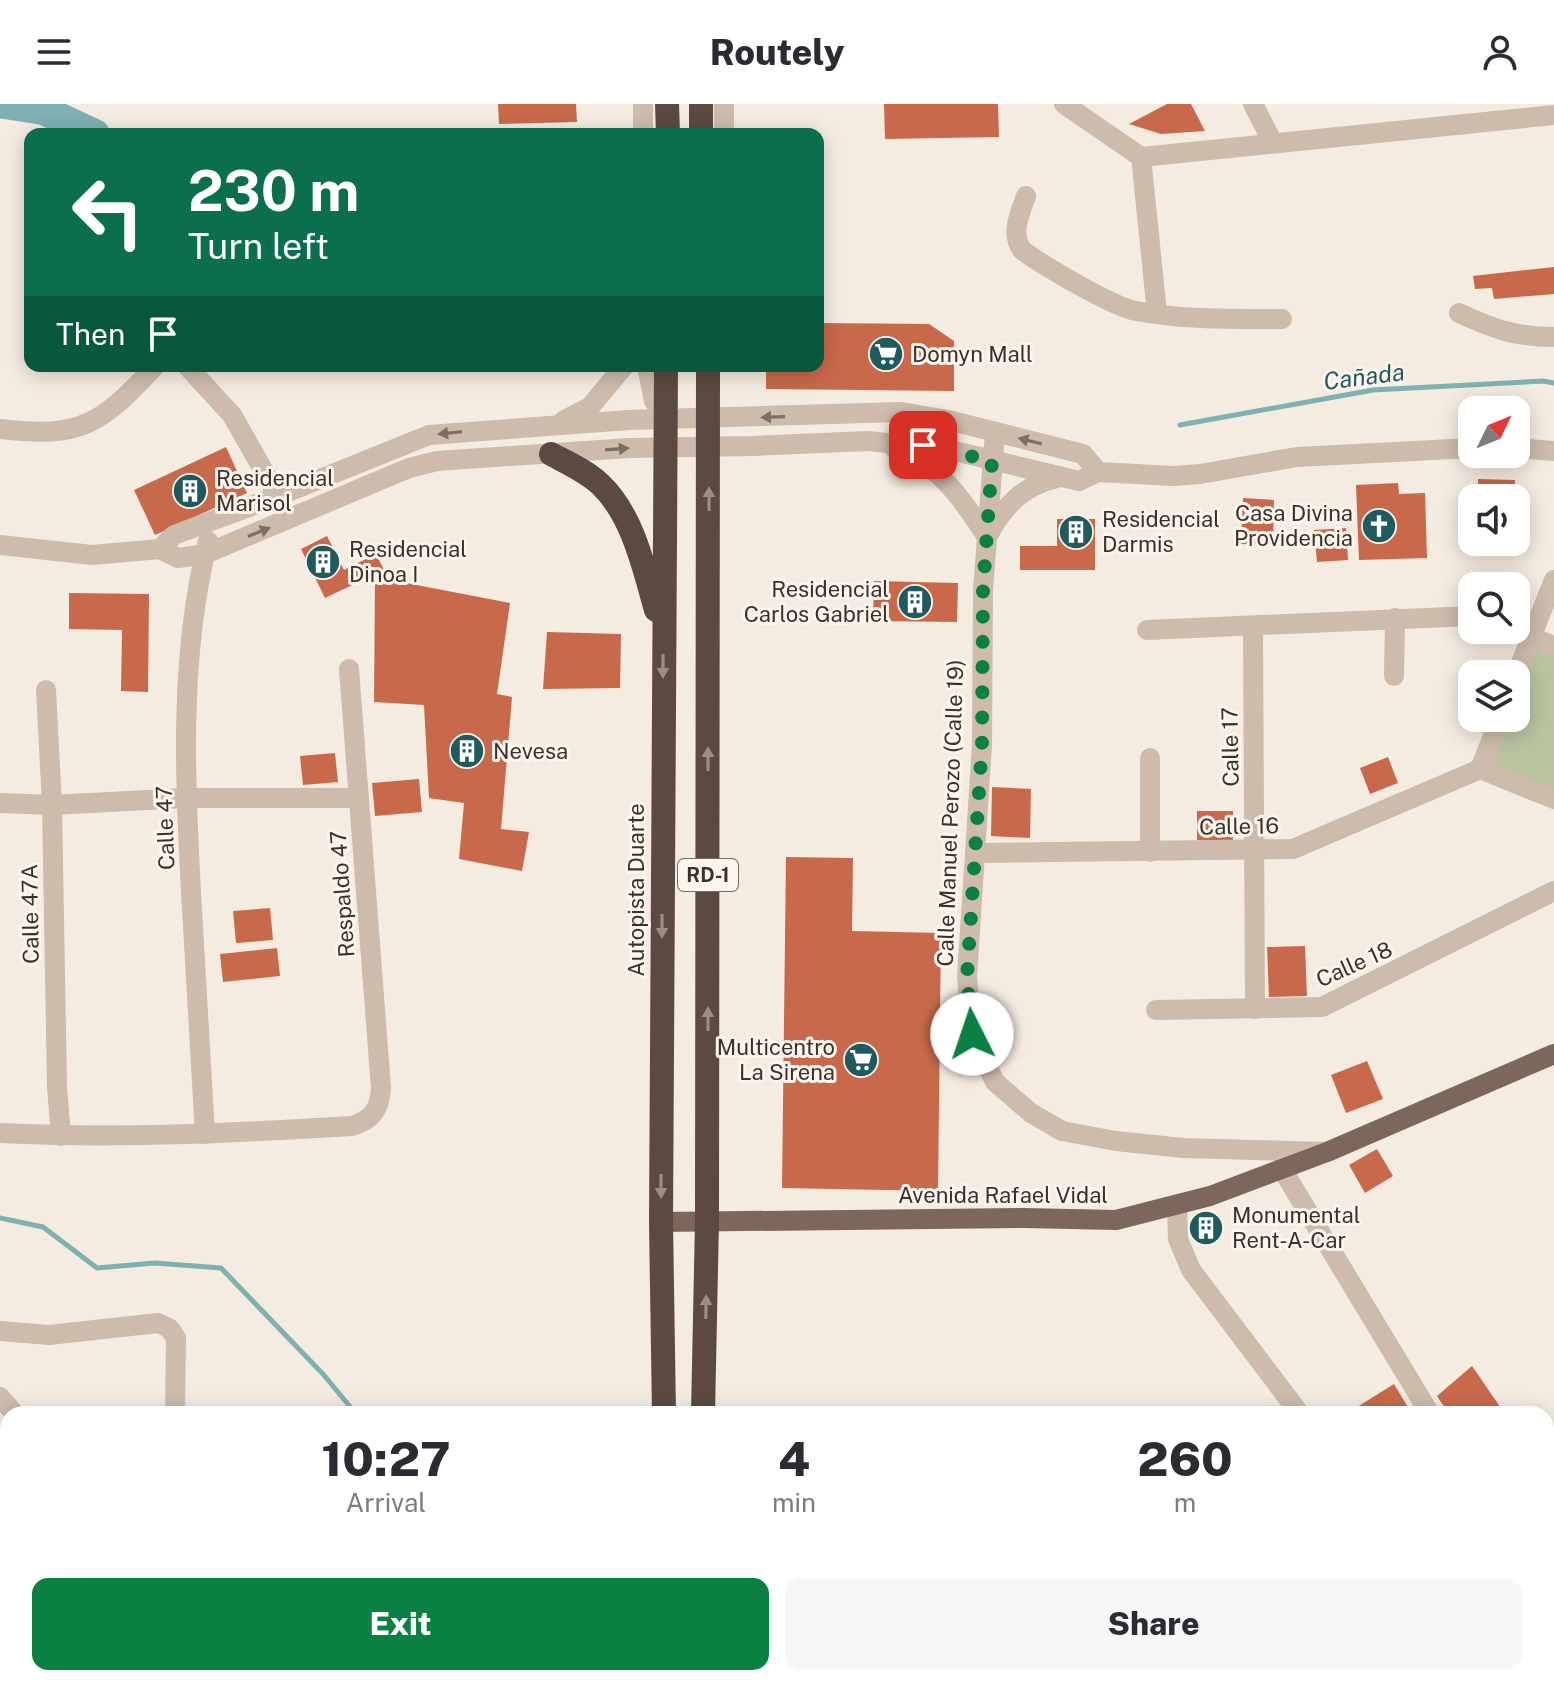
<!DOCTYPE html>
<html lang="en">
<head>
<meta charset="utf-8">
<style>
  body { margin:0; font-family:"Public Sans",sans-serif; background:#f7f7f7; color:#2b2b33; height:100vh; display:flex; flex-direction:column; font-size:30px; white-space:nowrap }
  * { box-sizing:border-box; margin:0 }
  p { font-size:26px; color:#7c7c81 }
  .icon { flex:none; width:44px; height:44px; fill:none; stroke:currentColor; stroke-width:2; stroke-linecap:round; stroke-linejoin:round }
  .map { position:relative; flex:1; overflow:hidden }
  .drawer { position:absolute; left:0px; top:1302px; width:1554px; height:280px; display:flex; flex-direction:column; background:#fff; border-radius:24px 24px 0 0; box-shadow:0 4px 20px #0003 }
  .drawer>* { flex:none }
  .top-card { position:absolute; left:24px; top:24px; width:800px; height:244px; border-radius:16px; box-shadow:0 4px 20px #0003; background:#0b6e4f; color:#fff; overflow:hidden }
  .needle { width:52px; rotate:47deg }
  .controls { position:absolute; left:1458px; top:292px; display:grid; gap:16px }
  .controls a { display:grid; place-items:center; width:72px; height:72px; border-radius:16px; background:#fff; box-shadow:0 4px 20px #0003; font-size:40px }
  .pin { position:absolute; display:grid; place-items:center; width:68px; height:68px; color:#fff; margin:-34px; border-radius:16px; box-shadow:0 4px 12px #0006 }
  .me { position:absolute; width:88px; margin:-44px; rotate:356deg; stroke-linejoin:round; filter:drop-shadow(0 0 6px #0008) }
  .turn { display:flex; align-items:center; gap:28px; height:168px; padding:0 32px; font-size:36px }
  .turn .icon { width:104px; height:104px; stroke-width:2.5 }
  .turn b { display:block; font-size:56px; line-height:68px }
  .then { display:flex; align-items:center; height:76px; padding:0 32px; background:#0003; gap:16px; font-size:30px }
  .eta { display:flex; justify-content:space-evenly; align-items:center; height:136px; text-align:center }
  .eta b { font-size:48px; font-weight:800; line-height:56px }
  .button { display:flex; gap:16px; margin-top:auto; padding:16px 32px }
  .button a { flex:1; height:92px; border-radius:16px; background:#0b8043; color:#fff; font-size:32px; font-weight:800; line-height:92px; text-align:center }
  .button a+a { background:#f7f7f7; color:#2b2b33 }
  header { display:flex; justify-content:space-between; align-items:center; height:104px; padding:0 32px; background:#fff; font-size:36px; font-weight:800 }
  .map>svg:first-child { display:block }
</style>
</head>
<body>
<header><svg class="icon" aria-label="menu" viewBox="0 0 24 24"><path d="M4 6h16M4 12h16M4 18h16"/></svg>Routely<svg class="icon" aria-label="person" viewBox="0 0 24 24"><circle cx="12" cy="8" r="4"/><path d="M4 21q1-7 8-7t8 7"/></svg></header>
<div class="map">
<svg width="1554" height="1582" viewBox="0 0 1554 1582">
  <rect width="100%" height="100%" fill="#f4ebe1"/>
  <polygon fill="#b8c4a0" points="1532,533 1554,542 1554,695 1480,665 1500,614 1516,614 1516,573"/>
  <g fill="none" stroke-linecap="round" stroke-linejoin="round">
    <g stroke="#7fb0b2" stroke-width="5">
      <polyline points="1180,321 1373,286 1543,277 1554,279"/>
      <polyline points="0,1114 43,1123 97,1164 155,1159 221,1164 323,1270 356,1310"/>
      <polyline points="536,1310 643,1305 657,1310"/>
      <polyline points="1186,1574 1198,1582"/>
    </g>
    <polyline stroke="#7fb0b2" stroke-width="30" points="5,0 43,6 95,30"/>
  </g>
  <g fill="#c8694b">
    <polygon points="498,0 576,0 577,18 499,20"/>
    <polygon points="884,0 998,0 999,33 885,35"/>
    <polygon points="1167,0 1191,0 1205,27 1161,30 1129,20"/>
    <polygon points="1554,163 1554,190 1494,195 1492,184 1475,185 1473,172"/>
    <polygon points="818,219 929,220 954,237 954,287 766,285 766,262 818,262"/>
    <polygon points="226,343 247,389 155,431 134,386"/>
    <polygon points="1478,375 1515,376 1515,394 1478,394"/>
    <polygon points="1398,379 1399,390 1425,389 1427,454 1359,456 1356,381"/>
    <polygon points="1243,394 1274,396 1273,441 1241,440"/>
    <polygon points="1057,415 1095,415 1095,466 1020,466 1020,442 1057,442"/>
    <polygon points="1346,424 1348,456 1317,458 1314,426"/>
    <polygon points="327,432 344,466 376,450 384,466 325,494 301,445"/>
    <polygon points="375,473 510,499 497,590 512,593 501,725 529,728 522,767 459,755 464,699 429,694 424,601 374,598"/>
    <polygon points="874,477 958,479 957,518 873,517"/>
    <polygon points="69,489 149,490 148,588 121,587 122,526 69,525"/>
    <polygon points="547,528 621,530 620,584 543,585"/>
    <polygon points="335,649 338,678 303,681 300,652"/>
    <polygon points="1388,653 1398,679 1370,690 1360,664"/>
    <polygon points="419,675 422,708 375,712 372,679"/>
    <polygon points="992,683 1031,685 1030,734 991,732"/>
    <rect x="1197" y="707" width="36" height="29"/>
    <polygon points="786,753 853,754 852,827 941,829 938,1087 782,1084"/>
    <polygon points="270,804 273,836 236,839 233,807"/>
    <polygon points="1305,842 1307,892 1269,893 1267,843"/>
    <polygon points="277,844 280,872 223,878 220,850"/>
    <polygon points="1367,957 1383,995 1346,1009 1331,971"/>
    <polygon points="1377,1045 1393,1072 1365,1089 1349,1061"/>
    <polygon points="1198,1117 1213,1117 1214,1132 1199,1132"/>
    <polygon points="1472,1262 1505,1310 1449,1310 1437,1292"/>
    <polygon points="1394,1280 1412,1310 1346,1310"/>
    <rect x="0" y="1427" width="8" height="37"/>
    <rect x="56" y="1574" width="38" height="8"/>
    <polygon points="119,1574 158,1574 159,1582 119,1582"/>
    <polygon points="186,1574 234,1574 234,1582 187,1582"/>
    <rect x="253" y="1574" width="35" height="8"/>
    <polygon points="875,1574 924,1574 929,1582 880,1582"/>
  </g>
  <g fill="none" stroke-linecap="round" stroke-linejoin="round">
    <g stroke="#cdbbac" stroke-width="20">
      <polyline points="1064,0 1141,53 1157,209"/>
      <polyline points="1253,0 1273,39"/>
      <polyline points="643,30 643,0"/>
      <polyline points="724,30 724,0"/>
      <polyline points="1141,53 1554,11"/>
      <path d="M1026,92C1020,110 1010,128 1022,146C1042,161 1113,203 1136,207C1183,216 1234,215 1282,215"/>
      <path d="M1459,209C1494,225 1515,233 1554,233"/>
      <polyline points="187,262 232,311 278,392"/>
      <polyline points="647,262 654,297 667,316"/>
      <polyline points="563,317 590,303 624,262"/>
      <path d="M0,325C81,335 101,320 155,262"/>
      <polyline points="995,329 983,486 982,641 967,873 972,930 995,978 1031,1009 1062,1027 1116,1037 1183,1044 1327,1048"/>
      <polyline points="1516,344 1554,347"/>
      <path d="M895,345C939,360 963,396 987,433C1004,402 1022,382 1057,374"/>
      <polyline points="0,441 92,451 160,445 178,454 205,450 409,364 437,357 629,344 753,342 868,337 946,345 1079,377 1098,368 1174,372 1200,370 1297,353 1472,344"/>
      <polyline points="160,445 174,431 278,392 429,331 629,316 901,308 948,316 1083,350 1098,368"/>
      <polyline points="1253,523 1255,905"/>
      <polyline points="1147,526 1472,512"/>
      <polyline points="1513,526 1554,542"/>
      <polyline points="1516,571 1554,476"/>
      <polyline points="1394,572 1395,514"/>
      <polyline points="46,586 52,701 57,983 61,1032"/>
      <polyline points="1480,665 1554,695"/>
      <polyline points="0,699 52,701 186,694 359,694"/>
      <polyline points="1150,748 1150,654"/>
      <polyline points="976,749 1293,745 1480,665 1500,614"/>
      <polyline points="1156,906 1322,903 1554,787"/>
      <path d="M0,1029C117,1035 234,1029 352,1022C372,1016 380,1005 381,984L349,565"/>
      <path d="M205,1030C200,949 196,869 191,788C185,671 179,552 208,437"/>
      <polyline points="1282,1065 1430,1310"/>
      <polyline points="1177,1101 1178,1135 1191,1166 1300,1310"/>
      <polyline points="0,1227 49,1231 158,1219 169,1224 176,1234 175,1310"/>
      <polyline points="0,1293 15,1310"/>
      <polyline points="0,1482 8,1481"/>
      <polyline points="1546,1502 1554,1515"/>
      <polyline points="1501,1574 1503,1576"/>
      <polyline points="43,1582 43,1574"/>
      <polyline points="174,1582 174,1574"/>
      <polyline points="305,1582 305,1574"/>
    </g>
    <polyline stroke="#7d675c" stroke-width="20" points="661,1118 1024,1114 1116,1116 1210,1092 1327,1048 1554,950"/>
    <g stroke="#5c4a42" stroke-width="24">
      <polyline points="667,0 668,30"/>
      <polyline points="701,30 701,0"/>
      <path d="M551,350C568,359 586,367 600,380C633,411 644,464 656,506"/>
      <polyline points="664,1310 661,1118 666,262"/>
      <polyline points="703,1310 707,1117 708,262"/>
      <polyline points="701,1574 701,1582"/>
      <polyline points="637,1582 640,1574"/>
      <polyline points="666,1582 666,1574"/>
    </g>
  </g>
  <defs><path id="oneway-solid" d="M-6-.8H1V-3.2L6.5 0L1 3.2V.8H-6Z" transform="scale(2)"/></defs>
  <g fill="#7d6f65">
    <use href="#oneway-solid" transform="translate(773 313) rotate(178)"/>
    <use href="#oneway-solid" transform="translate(450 329) rotate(174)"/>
    <use href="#oneway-solid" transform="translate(1030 337) rotate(-166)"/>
    <use href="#oneway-solid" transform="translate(617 345) rotate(-4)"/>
    <use href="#oneway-solid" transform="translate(259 428) rotate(-22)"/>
  </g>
  <g fill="#9c8e87">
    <use href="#oneway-solid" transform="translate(709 395) rotate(-90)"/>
    <use href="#oneway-solid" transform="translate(663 562) rotate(90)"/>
    <use href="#oneway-solid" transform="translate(708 655) rotate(-90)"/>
    <use href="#oneway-solid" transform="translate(662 822) rotate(90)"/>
    <use href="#oneway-solid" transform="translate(708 915) rotate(-90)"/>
    <use href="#oneway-solid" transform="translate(661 1082) rotate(90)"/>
    <use href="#oneway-solid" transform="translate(706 1203) rotate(-89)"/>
  </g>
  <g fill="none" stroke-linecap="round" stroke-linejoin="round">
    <polyline stroke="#0b8043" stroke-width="14" stroke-dasharray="0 25.2" points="923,341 992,357 983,486 982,641 967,873 972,930"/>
  </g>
  <defs>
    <g id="supermarket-disc" transform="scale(1.8)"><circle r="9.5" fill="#1f5a5e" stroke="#fbf5ee"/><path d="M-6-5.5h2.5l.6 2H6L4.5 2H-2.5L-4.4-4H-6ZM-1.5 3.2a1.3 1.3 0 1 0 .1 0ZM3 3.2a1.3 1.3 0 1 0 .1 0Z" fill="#fff"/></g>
    <g id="building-disc" transform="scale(1.8)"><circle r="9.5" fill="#1f5a5e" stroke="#fbf5ee"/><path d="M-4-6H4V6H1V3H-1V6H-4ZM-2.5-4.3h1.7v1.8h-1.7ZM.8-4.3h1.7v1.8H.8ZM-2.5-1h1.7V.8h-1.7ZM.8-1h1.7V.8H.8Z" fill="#fff"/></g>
    <g id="church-disc" transform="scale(1.8)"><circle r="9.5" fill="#1f5a5e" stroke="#fbf5ee"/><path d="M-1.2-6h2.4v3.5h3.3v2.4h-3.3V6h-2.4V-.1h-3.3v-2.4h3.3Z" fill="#fff"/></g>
  </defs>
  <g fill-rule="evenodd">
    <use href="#supermarket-disc" x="886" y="250"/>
    <use href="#building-disc" x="190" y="387"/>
    <use href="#church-disc" x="1379" y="422"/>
    <use href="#building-disc" x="1076" y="428"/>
    <use href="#building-disc" x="323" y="458"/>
    <use href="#building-disc" x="915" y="498"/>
    <use href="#building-disc" x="467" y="647"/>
    <use href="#supermarket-disc" x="861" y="956"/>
    <use href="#building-disc" x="1206" y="1124"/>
  </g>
  <g text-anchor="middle" stroke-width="6" stroke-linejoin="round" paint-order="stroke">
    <rect fill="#fbf5ee" stroke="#756b66" stroke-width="2" x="678" y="755" width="60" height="32" rx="6"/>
    <g font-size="20" font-weight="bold" fill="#3b302b">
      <text x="708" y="778">RD-1</text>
    </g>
    <g font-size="22" fill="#3b302b" stroke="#fbf5ee" text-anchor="start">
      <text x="912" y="258">Domyn Mall</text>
      <text x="216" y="382">Residencial<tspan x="216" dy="25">Marisol</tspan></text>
      <text x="1353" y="417" text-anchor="end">Casa Divina<tspan x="1353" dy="25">Providencia</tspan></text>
      <text x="1102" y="423">Residencial<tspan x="1102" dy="25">Darmis</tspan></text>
      <text x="349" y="453">Residencial<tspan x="349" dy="25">Dinoa I</tspan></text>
      <text x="889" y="493" text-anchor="end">Residencial<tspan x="889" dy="25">Carlos Gabriel</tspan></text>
      <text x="493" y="655">Nevesa</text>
      <text x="835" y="951" text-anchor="end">Multicentro<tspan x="835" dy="25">La Sirena</tspan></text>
      <text x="1232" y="1119">Monumental<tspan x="1232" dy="25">Rent-A-Car</tspan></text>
    </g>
    <g font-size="22" fill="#3b302b" stroke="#fbf5ee">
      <text transform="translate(1230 643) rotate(-91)" y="8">Calle 17</text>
      <text transform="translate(950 709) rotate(-88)" y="8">Calle Manuel Perozo (Calle 19)</text>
      <text transform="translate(1239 722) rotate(-1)" y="8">Calle 16</text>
      <text transform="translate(165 724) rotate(-92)" y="8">Calle 47</text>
      <text transform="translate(636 786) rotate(-90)" y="8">Autopista Duarte</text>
      <text transform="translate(342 790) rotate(-94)" y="8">Respaldo 47</text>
      <text transform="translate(30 810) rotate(-91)" y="8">Calle 47A</text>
      <text transform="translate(1354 860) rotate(-24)" y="8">Calle 18</text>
      <text x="1003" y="1099">Avenida Rafael Vidal</text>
    </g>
    <g font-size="24" font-style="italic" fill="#1f5a5e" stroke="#fbf5ee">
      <text transform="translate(1364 273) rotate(-7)" y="8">Cañada</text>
    </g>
  </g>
</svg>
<div class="controls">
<a><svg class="needle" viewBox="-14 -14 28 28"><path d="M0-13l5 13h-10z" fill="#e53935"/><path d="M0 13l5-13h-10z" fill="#7c7c81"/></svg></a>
<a><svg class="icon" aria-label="sound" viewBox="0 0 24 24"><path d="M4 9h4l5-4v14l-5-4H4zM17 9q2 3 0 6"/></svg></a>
<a><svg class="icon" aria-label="search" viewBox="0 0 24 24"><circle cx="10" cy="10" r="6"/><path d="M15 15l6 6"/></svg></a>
<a><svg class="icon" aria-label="layers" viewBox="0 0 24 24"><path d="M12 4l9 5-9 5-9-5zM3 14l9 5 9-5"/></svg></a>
</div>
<div class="pin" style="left:923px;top:341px;background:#d93025"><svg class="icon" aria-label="arrive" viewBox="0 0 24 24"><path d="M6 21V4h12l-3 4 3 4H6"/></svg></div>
<svg class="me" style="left:972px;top:930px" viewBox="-20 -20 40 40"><circle r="19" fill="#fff"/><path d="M0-13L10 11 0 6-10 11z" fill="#0b8043"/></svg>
<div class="top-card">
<div class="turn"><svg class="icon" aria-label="left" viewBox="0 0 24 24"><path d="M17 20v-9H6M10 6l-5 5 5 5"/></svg><div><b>230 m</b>Turn left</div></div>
<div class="then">Then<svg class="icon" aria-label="arrive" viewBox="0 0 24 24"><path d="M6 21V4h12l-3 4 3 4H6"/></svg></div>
</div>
<section class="drawer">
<div class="eta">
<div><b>10:27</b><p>Arrival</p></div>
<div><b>4</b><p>min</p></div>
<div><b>260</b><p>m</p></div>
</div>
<div class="button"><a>Exit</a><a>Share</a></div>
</section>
</div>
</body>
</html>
